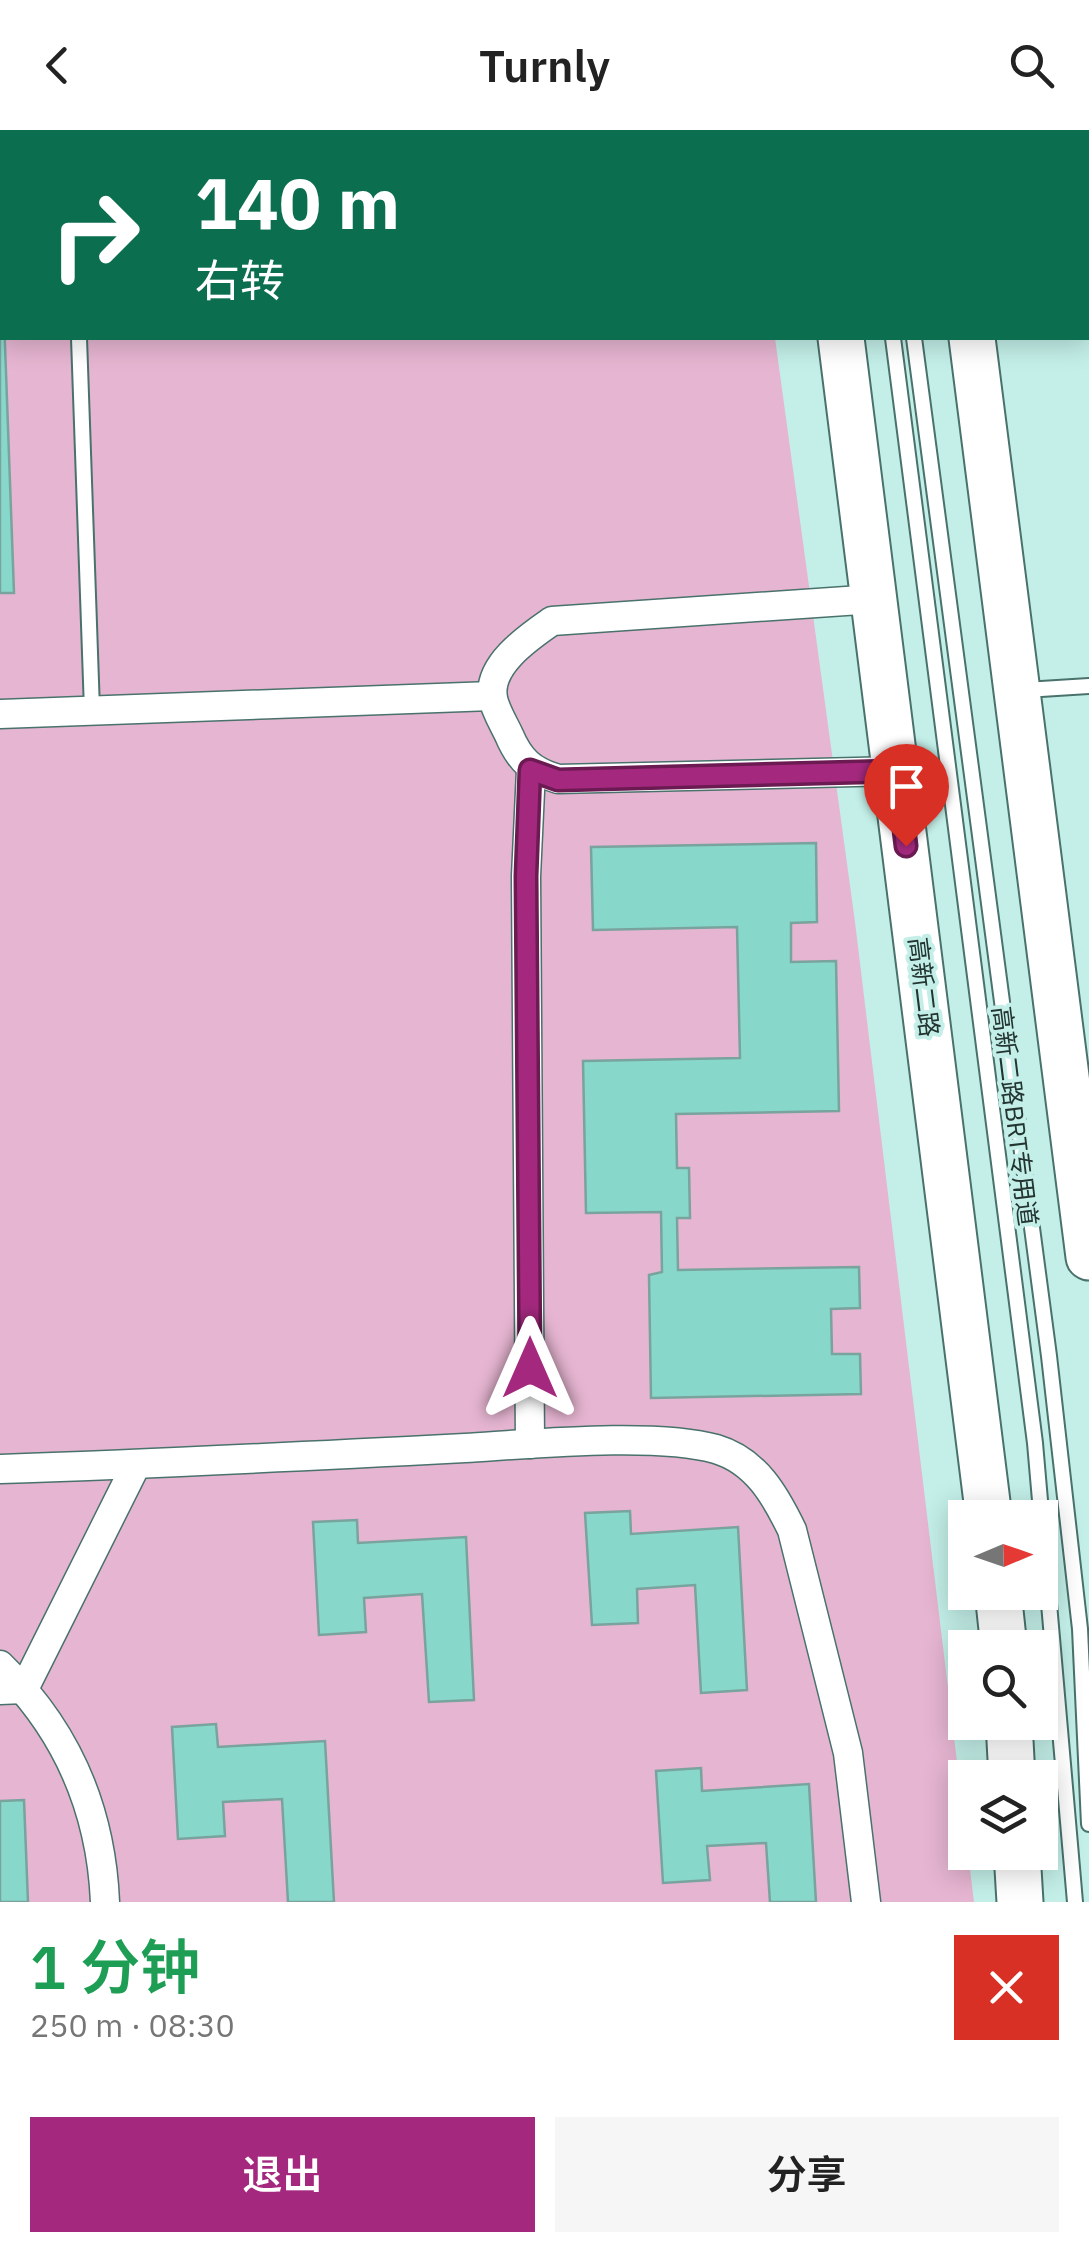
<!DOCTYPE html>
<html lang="zh">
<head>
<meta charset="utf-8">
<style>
  body { margin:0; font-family:"IBM Plex Sans","Noto Sans SC",sans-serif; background:#f6f6f6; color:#222; height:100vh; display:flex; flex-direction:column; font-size:38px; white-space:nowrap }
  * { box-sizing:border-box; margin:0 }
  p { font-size:32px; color:#767676 }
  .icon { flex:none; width:55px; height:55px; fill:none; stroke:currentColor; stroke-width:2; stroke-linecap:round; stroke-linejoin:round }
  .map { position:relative; height:1772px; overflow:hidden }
  .panel { display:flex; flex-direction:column; background:#fff; flex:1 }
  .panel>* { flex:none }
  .guide { position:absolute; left:0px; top:0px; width:1090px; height:210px; box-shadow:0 5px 25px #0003; background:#0b6e4f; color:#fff; overflow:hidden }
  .needle { width:65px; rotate:88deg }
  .controls { position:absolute; left:948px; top:1370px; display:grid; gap:20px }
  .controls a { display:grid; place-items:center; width:110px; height:110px; border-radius:0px; background:#fff; box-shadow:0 5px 25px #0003; font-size:50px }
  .pin { position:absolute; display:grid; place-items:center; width:85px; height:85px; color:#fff; margin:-102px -42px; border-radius:50% 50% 50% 0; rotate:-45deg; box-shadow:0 0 10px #0007 }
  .pin .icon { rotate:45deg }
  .me { position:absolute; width:110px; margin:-55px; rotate:0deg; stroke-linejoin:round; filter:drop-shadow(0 0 8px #0008) }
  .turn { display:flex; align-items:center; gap:35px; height:210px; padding:0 30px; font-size:45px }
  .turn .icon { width:130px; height:130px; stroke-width:2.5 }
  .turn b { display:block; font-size:70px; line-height:85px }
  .round { display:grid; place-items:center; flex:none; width:105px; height:105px; border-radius:0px; background:#f6f6f6 }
  .head { display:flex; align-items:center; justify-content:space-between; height:170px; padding:0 30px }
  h1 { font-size:60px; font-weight:600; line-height:75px; color:#1e9e55 }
  .primary-button { display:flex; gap:20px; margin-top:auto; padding:20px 30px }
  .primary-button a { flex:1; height:115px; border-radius:0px; background:#a4297e; color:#fff; font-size:40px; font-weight:600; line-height:115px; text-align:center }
  .primary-button a+a { background:#f6f6f6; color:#222 }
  header { display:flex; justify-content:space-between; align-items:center; height:130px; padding:0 30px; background:#fff; font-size:45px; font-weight:600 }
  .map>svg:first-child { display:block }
</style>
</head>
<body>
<header><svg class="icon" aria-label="back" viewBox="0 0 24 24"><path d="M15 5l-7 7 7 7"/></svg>Turnly<svg class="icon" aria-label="search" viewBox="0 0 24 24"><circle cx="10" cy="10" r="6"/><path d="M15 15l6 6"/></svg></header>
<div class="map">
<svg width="1089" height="1772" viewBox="0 0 1089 1772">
  <rect width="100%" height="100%" fill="#c3efe8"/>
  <polygon fill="#e6b5d1" points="0,0 747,0 2,2 2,208 775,208 855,792 974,1772 0,1772"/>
  <g fill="#88d7cb" stroke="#79a39d" stroke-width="2.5">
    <polygon points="0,77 14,463 0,463"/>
    <polygon points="816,713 817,792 791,793 791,832 836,831 839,981 676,984 677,1038 689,1038 690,1088 677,1088 678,1140 859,1137 860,1178 831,1179 832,1224 860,1224 861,1264 651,1268 649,1145 662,1142 661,1082 586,1083 583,931 740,928 737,797 593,800 591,717"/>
    <polygon points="630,1381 631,1404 738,1397 747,1560 701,1563 695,1455 637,1459 638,1493 592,1495 585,1383"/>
    <polygon points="357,1390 358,1413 466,1407 474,1570 429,1572 422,1464 364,1468 366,1502 319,1505 313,1392"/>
    <polygon points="216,1594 218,1617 325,1611 334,1772 288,1772 282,1669 223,1672 225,1706 178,1709 172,1597"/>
    <polygon points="701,1638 702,1661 809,1654 816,1772 770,1772 766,1713 707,1716 710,1750 663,1753 656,1641"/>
    <polygon points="24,1670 28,1772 0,1772 0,1671"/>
  </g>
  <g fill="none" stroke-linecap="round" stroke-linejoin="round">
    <g stroke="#49726c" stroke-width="18">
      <g id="lane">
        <polyline points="70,0 70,2"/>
        <polyline points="866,0 866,2"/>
        <polyline points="887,0 888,2"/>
        <polyline points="0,38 2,38"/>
        <polyline points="79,208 92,580"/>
        <polyline points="893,208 1035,1313 1075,1772"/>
        <polyline points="914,208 1049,1226 1080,1499 1089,1694"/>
        <polyline points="1025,560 1089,556"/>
      </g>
    </g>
    <g stroke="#49726c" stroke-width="31">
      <g id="street">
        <path d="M875,469L552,491C529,507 487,535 493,568C495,580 504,594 509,605C520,631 532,641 558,649L897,641"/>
        <polyline points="0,584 492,566"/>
        <polyline points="530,1314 526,746 531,640"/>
        <path d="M0,1339C155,1334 310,1326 465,1318C531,1314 656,1302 716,1319C756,1331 775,1365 792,1400L848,1623L866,1772"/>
        <path d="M0,1535C67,1600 101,1679 105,1772"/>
        <polyline points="0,1560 24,1559 136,1335"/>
      </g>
    </g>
    <g stroke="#49726c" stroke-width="49">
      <g id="primary">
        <polyline points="813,0 814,2"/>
        <polyline points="945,0 945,2"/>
        <polyline points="841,208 989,1388"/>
        <polyline points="972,208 1089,1127"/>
        <polyline points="998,1462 1004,1518"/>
        <polyline points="1009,1592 1012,1648"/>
        <polyline points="1017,1722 1020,1772"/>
      </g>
    </g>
    <use href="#lane" stroke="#fff" stroke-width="14"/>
    <use href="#street" stroke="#fff" stroke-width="28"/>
    <use href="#primary" stroke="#fff" stroke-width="45"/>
  </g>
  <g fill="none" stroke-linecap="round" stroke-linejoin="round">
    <g stroke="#6b1b52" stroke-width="25">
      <polyline id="route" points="530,1238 526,746 530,640 558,650 897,641 906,716"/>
    </g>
    <use href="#route" stroke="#a4297e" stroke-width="18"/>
  </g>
  <g text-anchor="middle" stroke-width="8" stroke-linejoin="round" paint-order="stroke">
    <g font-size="25" fill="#233431" stroke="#c3efe8">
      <text transform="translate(924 857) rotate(83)" y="9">高新二路</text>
      <text transform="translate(1015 986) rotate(83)" y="9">高新二路BRT专用道</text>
    </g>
  </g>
</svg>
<div class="controls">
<a><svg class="needle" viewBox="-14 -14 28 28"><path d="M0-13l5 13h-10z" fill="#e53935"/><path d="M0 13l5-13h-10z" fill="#767676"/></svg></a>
<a><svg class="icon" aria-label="search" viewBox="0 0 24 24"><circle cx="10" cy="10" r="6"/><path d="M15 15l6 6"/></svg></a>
<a><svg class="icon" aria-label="layers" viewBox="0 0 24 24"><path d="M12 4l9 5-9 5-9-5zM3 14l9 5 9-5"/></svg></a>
</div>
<div class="pin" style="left:906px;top:716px;background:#d93025"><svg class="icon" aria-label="arrive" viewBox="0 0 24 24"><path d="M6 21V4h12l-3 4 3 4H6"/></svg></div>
<svg class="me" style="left:530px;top:1238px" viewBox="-20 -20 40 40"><path d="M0-17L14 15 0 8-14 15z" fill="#a4297e" stroke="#fff" stroke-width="4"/></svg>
<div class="guide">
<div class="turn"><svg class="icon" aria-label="right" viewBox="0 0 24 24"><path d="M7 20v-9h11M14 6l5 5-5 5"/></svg><div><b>140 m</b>右转</div></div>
</div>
</div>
<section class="panel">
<div class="head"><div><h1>1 分钟</h1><p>250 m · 08:30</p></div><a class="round" style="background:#d93025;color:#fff"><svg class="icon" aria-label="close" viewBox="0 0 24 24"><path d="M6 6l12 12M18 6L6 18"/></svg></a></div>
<div class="primary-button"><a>退出</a><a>分享</a></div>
</section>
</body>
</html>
